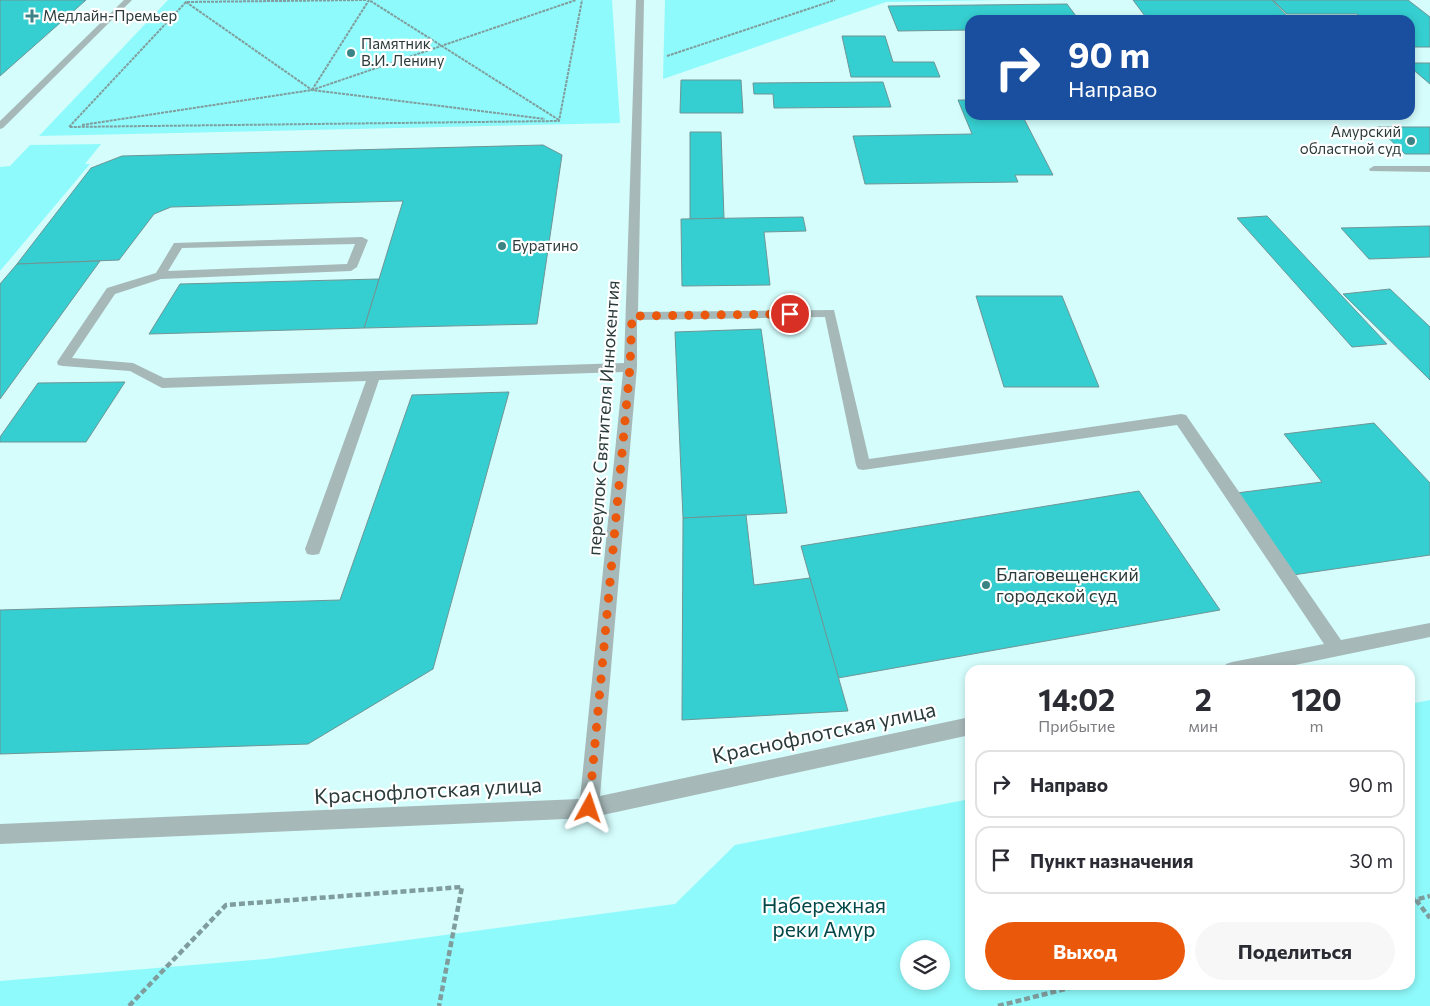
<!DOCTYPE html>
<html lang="ru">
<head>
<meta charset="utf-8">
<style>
  body { margin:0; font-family:Commissioner,sans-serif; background:#f7f7f7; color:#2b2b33; height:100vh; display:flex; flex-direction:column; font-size:19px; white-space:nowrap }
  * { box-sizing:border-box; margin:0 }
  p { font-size:16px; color:#7c7c81 }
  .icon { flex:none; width:28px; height:28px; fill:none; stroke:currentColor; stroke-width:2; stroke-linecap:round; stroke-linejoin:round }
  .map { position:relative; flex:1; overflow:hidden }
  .sheet { position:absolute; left:965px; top:665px; width:450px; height:325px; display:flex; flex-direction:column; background:#fff; border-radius:15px; box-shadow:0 2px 8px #0003 }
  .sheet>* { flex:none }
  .banner { position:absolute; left:965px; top:15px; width:450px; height:105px; border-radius:15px; box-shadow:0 2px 8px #0003; background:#1a4fa0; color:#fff; overflow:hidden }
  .fabs { position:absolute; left:900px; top:940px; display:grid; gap:10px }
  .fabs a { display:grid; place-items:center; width:50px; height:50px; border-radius:50%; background:#fff; box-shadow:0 2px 8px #0003; font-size:25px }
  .pin { position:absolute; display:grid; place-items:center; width:42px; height:42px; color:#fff; margin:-21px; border:2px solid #fff; border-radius:50%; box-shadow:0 1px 5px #0007 }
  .me { position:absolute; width:55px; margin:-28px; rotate:5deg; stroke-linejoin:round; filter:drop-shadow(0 0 4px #0008) }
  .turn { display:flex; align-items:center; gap:18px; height:105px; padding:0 20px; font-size:22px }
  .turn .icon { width:65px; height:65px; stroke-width:2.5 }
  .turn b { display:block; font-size:35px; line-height:42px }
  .eta { display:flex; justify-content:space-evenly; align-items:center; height:85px; text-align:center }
  .eta b { font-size:30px; font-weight:700; line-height:35px }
  .button { display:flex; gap:10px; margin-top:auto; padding:10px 20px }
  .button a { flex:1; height:58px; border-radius:30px; background:#ea580c; color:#fff; font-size:20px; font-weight:700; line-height:58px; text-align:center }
  .button a+a { background:#f7f7f7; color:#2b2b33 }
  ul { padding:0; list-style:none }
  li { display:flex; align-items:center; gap:15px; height:68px; margin:0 10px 8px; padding:0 10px; border:2px solid #e1e1e2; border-radius:15px }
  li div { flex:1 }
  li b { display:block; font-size:19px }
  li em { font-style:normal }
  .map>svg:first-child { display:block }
</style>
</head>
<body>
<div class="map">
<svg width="1430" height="1006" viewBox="0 0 1430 1006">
  <rect width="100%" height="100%" fill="#d4fdfc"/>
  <g fill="#8ffafb" fill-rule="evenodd">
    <polygon points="168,0 612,0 620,123 39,136"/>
    <polygon points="665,0 1002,0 886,2 663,79"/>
    <polygon points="101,144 85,164 90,164 0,271 0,167 10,166 30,145"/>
    <path d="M1430,700V1006H0V981L266,959L675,904L735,845L970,799V985H1410V704ZM909,949H941V981H909Z"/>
  </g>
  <g fill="#36cfd1" stroke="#6f9595">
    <polygon points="0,0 86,0 0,76"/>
    <polygon points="1133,0 1272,0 1291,20 1148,20"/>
    <polygon points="1273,0 1408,0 1430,17 1430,47 1410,47 1410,20 1365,20 1357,14 1287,14"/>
    <polygon points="1067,4 1079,20 970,20 970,30 898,31 888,6"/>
    <polygon points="842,36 885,36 893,62 934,62 940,77 851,77"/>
    <polygon points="1410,63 1430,63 1430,84 1410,67"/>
    <polygon points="681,80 741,80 743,113 680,113"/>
    <polygon points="883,82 891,107 774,108 773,94 754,94 753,83"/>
    <polygon points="958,100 970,100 970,115 1022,115 1053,175 1015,175 1018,182 865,184 853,136 972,134"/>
    <polygon points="1377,127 1430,127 1430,154 1405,154"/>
    <polygon points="690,132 721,132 724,218 690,219"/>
    <polygon points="543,145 562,155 537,324 364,328 403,201 171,207 154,214 119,260 17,264 91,168 122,156"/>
    <polygon points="1267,216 1387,344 1352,347 1237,218"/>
    <polygon points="803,217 806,231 764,232 770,285 682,286 681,219"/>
    <polygon points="1430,226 1430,257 1369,259 1341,228"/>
    <polygon points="100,261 0,399 0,284 17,264"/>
    <polygon points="379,279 364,328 149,334 180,284"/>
    <polygon points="1390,289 1430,327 1430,380 1343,294"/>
    <polygon points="976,296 1062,296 1099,387 1004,387"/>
    <polygon points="761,329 787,513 683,518 675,332"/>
    <polygon points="125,382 86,442 0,442 0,437 38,383"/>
    <polygon points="509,392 433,669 308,744 0,754 0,610 340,600 412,395"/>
    <polygon points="1374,423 1430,483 1430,555 1286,576 1229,494 1322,482 1284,434"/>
    <polygon points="1139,491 1220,610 838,678 801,546"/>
    <polygon points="746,515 754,585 810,578 848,711 682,720 683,518"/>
  </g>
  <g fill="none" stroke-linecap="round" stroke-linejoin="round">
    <g stroke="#809d9d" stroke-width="2" stroke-dasharray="3 1" stroke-linecap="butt">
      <polyline points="366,0 186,2 69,127 559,121 582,0"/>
      <polyline points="186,2 312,90 545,119"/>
      <polyline points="667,56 835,0"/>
      <polyline points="312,90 369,0 559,120"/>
      <polyline points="82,125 312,90 576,0"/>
    </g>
    <g stroke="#809d9d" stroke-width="4.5" stroke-dasharray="6 3" stroke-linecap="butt">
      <polyline points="1416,900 1430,918"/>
      <polyline points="1410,901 1430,896"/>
      <polyline points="129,1006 226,905 462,887 439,1006"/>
      <polyline points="998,1006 1081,985"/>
    </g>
    <g fill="#a7b8b8" fill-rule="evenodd">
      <polygon points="124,0 132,0 3,128 0,129 0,121"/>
      <path d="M636,0H644L638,312L834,310L869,459L1181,414L1186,415L1341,640L1430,623V637L1271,670H1223L1226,664L1232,662L1324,644L1177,425L863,470L858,469L856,465L825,317L637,320V367L600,796L970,717V735L589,818L0,844V824L580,799L623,372L379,380L321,549L319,554L313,555L307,554L305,549L366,381L162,388L130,371L63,366L58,365L57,362L107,288L156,273L174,243L362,237L368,240L357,267L351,271L161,279L115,294L72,358L133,363L164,378L624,363ZM355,244L347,264L168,271L182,248Z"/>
      <polygon points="1374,166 1430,166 1430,172 1370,171 1369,169"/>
    </g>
  </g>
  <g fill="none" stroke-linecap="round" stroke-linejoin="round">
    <polyline stroke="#ea580c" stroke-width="9" stroke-dasharray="0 16.2" points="589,808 630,367 632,316 790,314"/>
  </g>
  <g fill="#3b8384" stroke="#fff" stroke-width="2">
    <path d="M29.5 8.5h5v5h5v5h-5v5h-5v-5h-5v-5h5z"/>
    <circle cx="351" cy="53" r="5"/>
    <circle cx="1411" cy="141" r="5"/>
    <circle cx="502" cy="246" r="5"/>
    <circle cx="986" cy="585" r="5"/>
  </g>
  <g text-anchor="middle" stroke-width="4.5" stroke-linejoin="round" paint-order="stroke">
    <g font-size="15" fill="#2b3b3b" stroke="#fff" text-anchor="start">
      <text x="43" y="21">Медлайн-Премьер</text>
      <text x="361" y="49">Памятник<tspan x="361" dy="17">В.И. Ленину</tspan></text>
      <text x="1401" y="137" text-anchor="end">Амурский<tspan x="1401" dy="17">областной суд</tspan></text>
      <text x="512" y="251">Буратино</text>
    </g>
    <g font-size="18" fill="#2b3b3b" stroke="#fff">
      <text transform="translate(604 418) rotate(-86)" y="6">переулок Святителя Иннокентия</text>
    </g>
    <g font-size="18" fill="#2b3b3b" stroke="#fff" text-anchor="start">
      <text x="996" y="581">Благовещенский<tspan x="996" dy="21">городской суд</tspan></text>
    </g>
    <g font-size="21" fill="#2b3b3b" stroke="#fff">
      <text transform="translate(824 733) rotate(-12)" y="7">Краснофлотская улица</text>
      <text transform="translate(428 791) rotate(-3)" y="7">Краснофлотская улица</text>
    </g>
    <g font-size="21" fill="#024848" stroke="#fff">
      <text x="824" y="913">Набережная<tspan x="824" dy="24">реки Амур</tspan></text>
    </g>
  </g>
</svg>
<div class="fabs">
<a><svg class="icon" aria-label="layers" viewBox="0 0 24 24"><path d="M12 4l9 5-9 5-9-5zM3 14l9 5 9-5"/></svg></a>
</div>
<div class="pin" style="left:790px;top:314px;background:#d93025"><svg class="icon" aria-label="arrive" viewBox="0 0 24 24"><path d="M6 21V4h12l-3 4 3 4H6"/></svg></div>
<svg class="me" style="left:589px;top:808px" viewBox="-20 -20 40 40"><path d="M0-17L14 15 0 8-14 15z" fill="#ea580c" stroke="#fff" stroke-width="4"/></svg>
<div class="banner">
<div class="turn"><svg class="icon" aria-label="right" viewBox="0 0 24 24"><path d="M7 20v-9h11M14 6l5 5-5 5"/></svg><div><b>90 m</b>Направо</div></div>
</div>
<section class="sheet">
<div class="eta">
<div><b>14:02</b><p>Прибытие</p></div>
<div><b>2</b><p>мин</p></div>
<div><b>120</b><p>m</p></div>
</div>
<ul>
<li><svg class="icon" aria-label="right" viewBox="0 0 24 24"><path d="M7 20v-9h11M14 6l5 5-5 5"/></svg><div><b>Направо</b></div><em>90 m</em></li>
<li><svg class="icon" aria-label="arrive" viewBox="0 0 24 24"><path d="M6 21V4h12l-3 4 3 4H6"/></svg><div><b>Пункт назначения</b></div><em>30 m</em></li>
</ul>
<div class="button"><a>Выход</a><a>Поделиться</a></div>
</section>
</div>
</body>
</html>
